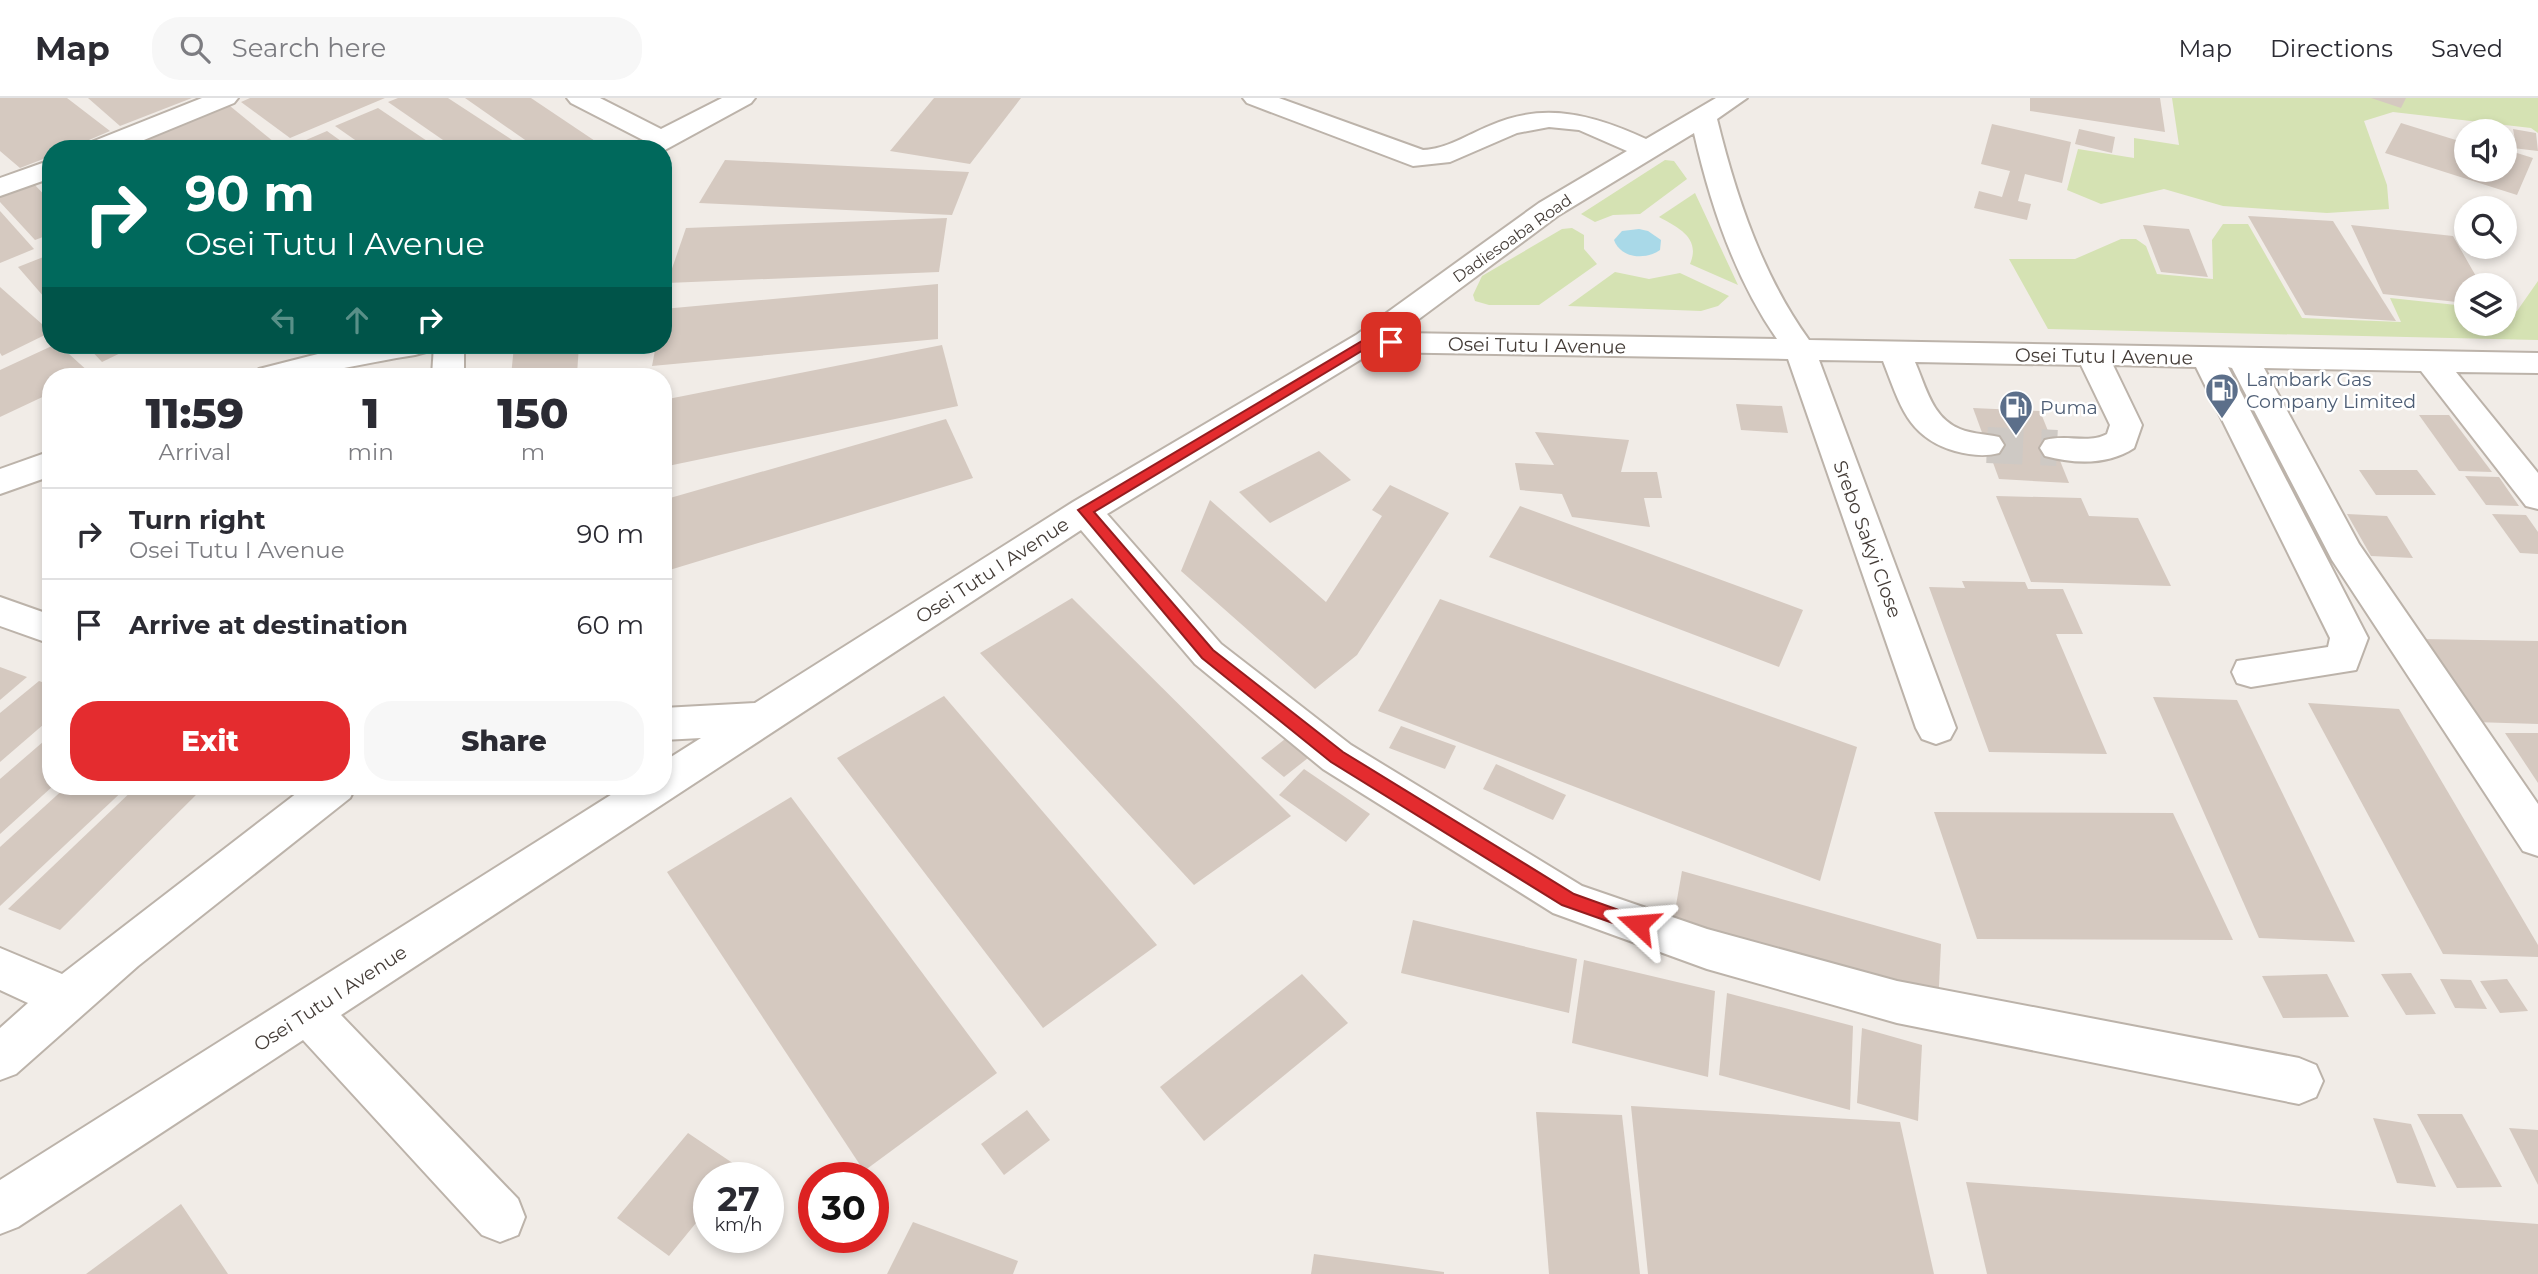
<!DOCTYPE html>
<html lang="en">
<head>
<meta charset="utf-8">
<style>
  body { margin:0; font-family:Montserrat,sans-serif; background:#f7f7f7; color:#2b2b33; height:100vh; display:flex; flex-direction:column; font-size:26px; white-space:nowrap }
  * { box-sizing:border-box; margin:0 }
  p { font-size:23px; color:#7c7c81 }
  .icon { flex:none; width:38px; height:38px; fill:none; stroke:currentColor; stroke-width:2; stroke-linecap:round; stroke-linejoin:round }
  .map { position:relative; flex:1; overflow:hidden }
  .details { position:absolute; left:42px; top:270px; width:630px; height:427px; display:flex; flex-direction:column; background:#fff; border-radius:28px; box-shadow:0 4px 10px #0003 }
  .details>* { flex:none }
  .guide { position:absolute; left:42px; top:42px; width:630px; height:214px; border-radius:28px; box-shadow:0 4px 10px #0003; background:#00695c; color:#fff; overflow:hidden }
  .buttons { position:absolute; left:2454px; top:21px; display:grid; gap:14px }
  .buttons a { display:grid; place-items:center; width:63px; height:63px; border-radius:50%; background:#fff; box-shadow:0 4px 10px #0003; font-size:35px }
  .speed { position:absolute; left:693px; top:1064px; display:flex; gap:14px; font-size:35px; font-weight:700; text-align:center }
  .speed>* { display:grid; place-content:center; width:91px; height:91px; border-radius:50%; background:#fff; box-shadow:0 4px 10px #0003; line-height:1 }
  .speed small { font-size:18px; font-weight:400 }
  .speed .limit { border:10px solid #d22; background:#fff; color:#111 }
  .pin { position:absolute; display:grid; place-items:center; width:60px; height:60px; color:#fff; margin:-30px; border-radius:14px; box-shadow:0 4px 10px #0006 }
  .me { position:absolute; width:77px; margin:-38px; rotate:289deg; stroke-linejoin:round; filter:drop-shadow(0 0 5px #0008) }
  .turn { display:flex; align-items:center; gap:24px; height:147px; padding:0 28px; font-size:32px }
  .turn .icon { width:91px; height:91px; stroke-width:2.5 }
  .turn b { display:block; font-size:49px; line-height:60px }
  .lanes { display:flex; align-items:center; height:66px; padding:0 28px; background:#0003; justify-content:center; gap:35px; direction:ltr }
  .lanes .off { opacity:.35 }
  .eta { display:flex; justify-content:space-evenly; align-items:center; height:119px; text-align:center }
  .eta b { font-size:42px; font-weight:800; line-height:49px }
  .cta { display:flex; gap:14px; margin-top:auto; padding:14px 28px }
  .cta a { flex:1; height:80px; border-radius:28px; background:#e42c2f; color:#fff; font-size:28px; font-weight:800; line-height:80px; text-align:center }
  .cta a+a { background:#f7f7f7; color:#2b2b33 }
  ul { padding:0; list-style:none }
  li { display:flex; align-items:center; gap:21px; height:91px; padding:0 28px; border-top:2px solid #e1e1e2 }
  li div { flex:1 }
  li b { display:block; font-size:26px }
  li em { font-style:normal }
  header { display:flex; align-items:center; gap:42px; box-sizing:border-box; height:98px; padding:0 35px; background:#fff; border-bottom:2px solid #e1e1e2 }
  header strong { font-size:33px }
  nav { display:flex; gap:38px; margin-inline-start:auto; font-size:24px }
  .search { width:490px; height:63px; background:#f7f7f7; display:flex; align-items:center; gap:18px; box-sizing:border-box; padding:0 24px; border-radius:28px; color:#7c7c81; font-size:26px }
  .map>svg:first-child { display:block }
</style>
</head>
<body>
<header>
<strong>Map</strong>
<div class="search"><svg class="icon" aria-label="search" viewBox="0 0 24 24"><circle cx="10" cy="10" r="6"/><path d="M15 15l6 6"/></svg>Search here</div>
<nav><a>Map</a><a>Directions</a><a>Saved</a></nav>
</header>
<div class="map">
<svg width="2538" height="1176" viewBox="0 0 2538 1176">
  <rect width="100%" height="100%" fill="#f1ece7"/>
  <g fill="#d5e2b3">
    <polygon points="2172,0 2538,0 2538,35 2531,30 2393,14 2364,23 2387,87 2389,111 2327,115 2223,108 2164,91 2101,106 2067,92 2078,51 2134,60 2134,40 2179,47"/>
    <polygon points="1665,62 1674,63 1687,81 1640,116 1613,117 1595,124 1581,116"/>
    <path d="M1695,95L1738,187L1690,166C1701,140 1679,130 1659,119Z"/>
    <polygon points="2223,126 2248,126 2302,220 2401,224 2390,200 2466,208 2466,226 2504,226 2504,212 2517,213 2538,183 2538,242 2048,231 2009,161 2075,161 2121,141 2136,141 2146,148 2157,176 2213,181 2212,142"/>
    <polygon points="1572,130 1584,137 1584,151 1597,166 1539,207 1489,207 1475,203 1473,197 1482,178 1562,131"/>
    <polygon points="1615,174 1649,181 1680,175 1729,198 1718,208 1701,213 1568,208"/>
  </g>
  <path fill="#a9d9e8" d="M1639,131L1648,133L1661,142L1660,152C1646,162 1621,161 1614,142L1622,133Z"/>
  <g fill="#d5c9c0">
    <polygon points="0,0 67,0 110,33 68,51 51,51 51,58 20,70 0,53"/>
    <polygon points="88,0 192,0 120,28"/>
    <polygon points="250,0 385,0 290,40 241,4"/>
    <polygon points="398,0 448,0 526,51 456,51 388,4"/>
    <polygon points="465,0 531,0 607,51 538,51"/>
    <polygon points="934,0 1021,0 970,66 890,53"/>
    <polygon points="2030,0 2160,0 2165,34 2030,13"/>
    <polygon points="2371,0 2406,0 2401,10"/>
    <polygon points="230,8 274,44 257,51 123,51"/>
    <polygon points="378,10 439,51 368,51 335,28"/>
    <polygon points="2401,25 2459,43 2466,37 2466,72 2504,72 2504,51 2533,60 2517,97 2385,55"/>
    <polygon points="1992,26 2071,44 2062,85 2025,76 2018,103 2031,106 2027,122 1974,110 1979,93 2002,99 2010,73 1981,66"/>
    <polygon points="2079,31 2115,39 2112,55 2075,46"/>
    <polygon points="2513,31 2536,35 2538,53 2504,49 2504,41 2515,42"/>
    <polygon points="327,33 352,51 285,51"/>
    <polygon points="725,62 969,74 952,117 699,105"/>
    <polygon points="34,86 51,104 51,136 35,142 0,104 0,99"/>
    <polygon points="0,113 34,151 0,165"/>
    <polygon points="2248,118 2333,123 2396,223 2305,217"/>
    <polygon points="947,120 939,174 667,185 686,130"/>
    <polygon points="2143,127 2189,131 2208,179 2161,174"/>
    <polygon points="2351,127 2453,138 2481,187 2466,187 2466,205 2383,196"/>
    <polygon points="51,156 51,207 18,169"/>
    <polygon points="938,186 938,241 652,268 656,247 663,247 663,211"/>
    <polygon points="0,189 51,234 2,258 0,255"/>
    <polygon points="54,247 59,247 90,275 51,278 51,295 0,319 0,272"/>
    <polygon points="86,247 137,247 102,264"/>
    <polygon points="579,247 577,276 511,278 514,248"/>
    <polygon points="942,247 958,308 663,369 663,302"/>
    <polygon points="1736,306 1782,308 1788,335 1741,332"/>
    <polygon points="1973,310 2040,313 2069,385 1999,381"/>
    <polygon points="2419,317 2449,317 2492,374 2459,373"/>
    <polygon points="946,321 973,380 663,474 663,402"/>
    <polygon points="1535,334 1629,342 1621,374 1657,374 1662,400 1644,400 1650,429 1572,419 1562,396 1520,392 1515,365 1554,367"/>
    <polygon points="1319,353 1351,382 1270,425 1239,394"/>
    <polygon points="2359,372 2417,372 2436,397 2376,397"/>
    <polygon points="2465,378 2499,379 2519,408 2486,407"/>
    <polygon points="1390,387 1449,415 1357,557 1315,591 1181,473 1210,402 1326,504 1382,418 1372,412"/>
    <polygon points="1996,398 2081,400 2089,418 2138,420 2171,488 2031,484"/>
    <polygon points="1520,408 1803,512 1779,569 1489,459"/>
    <polygon points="2347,416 2387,418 2413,460 2371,458"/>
    <polygon points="2492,416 2526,417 2538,434 2538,456 2520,455"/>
    <polygon points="1962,483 2025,484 2028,491 2063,491 2083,536 2056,536 2107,656 1989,654 1929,489 1965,490"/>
    <polygon points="1072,500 1291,718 1194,787 980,555"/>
    <polygon points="1440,501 1857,649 1820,783 1378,613"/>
    <polygon points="2421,541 2538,543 2538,626 2474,624"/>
    <polygon points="0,569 27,579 0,602"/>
    <polygon points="39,583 51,587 51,620 0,664 0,615"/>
    <polygon points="944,598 1157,847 1043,930 837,660"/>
    <polygon points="2153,599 2237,602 2355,844 2259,840"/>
    <polygon points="2308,605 2399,611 2538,847 2538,859 2443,856"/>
    <polygon points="1401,628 1456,648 1445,671 1389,650"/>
    <polygon points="2505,635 2538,635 2538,685"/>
    <polygon points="51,637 53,688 0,736 0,681"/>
    <polygon points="1285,641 1308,660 1284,679 1261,660"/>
    <polygon points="1496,666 1566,697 1553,722 1483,691"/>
    <polygon points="1304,671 1370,716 1346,744 1279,697"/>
    <polygon points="67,688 128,688 0,808 0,749"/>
    <polygon points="137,688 205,688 60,832 8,811"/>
    <polygon points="791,699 997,975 864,1073 667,774"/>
    <polygon points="1934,714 2173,715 2233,842 1977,841"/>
    <polygon points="1682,773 1941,846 1938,908 1672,830"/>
    <polygon points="1413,822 1577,861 1569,915 1401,875"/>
    <polygon points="1584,862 1715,893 1708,979 1572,945"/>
    <polygon points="2411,875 2436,916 2406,917 2381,876"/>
    <polygon points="1302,876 1348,925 1204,1043 1160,989"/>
    <polygon points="2327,876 2349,919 2283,920 2262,878"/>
    <polygon points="2440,881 2471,882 2487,911 2455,910"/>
    <polygon points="2507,881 2528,913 2500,915 2480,883"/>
    <polygon points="1727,895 1853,928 1850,1012 1719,977"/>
    <polygon points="1862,930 1922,947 1918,1023 1857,1005"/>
    <polygon points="1631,1008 1900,1024 1934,1176 1648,1176"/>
    <polygon points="1027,1012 1050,1042 1004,1077 981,1046"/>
    <polygon points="1536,1014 1622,1017 1640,1176 1549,1176"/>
    <polygon points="2417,1016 2462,1016 2502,1089 2457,1090"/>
    <polygon points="2373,1020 2411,1026 2436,1089 2397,1085"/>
    <polygon points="2509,1030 2538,1032 2538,1087"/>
    <polygon points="688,1035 740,1070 732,1080 709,1080 709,1109 669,1158 617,1120"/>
    <polygon points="1966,1084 2538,1126 2538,1176 1987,1176"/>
    <polygon points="181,1106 228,1176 86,1176"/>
    <polygon points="913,1124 1018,1163 1013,1176 887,1176"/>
    <polygon points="1314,1156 1444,1174 1444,1176 1311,1176"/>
  </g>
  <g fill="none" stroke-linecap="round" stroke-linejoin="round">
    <polyline stroke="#cec9c4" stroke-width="36" stroke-dasharray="36 18" stroke-linecap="butt" points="1987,347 2057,350"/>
    <g stroke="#bcb3aa" stroke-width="4">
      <g id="minor">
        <polygon points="202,0 238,0 234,5 122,51 85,51 89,45"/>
        <polygon points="567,0 600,0 661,31 722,0 755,0 751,5 663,53 636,51 643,42 571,5"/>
        <path d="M1243,0H1279L1423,52C1447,51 1467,37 1489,28C1544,3 1594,17 1646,41L1716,0H1747L1717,21C1736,98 1762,177 1809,242L2538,255V275L2456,274L2538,375V411L2526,408L2421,273L2264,270L2359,446L2538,706V758L2523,753L2332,462L2232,270L2228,269L2368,540L2356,572L2251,589L2237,585L2232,574L2237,563L2328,549L2330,540L2196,269L2113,267L2142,327L2134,350C2108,367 2075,366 2045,358L2040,350L2045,342C2065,336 2090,346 2107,336L2110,327L2081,267L1915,264C1926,289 1932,320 1960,331C1972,336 1986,336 1999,339L2004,347L1999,355C1984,359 1970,357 1955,353C1907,339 1900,306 1883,263L1819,262L1956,630L1950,641L1936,646L1922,641L1916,630L1788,261L1373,254L1107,416L1221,546L1351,647L1582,788L1707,831L1897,883L2299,960L2316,967L2323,983L2316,999L2299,1006L1897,925L1707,871L1553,815L1323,671L1195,566L1081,432L341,917L518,1101L525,1119L518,1137L500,1144L482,1137L303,942L18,1129L0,1136V1082L625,688H663V664L701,640L663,642V610L755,605L1073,404L1356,237L1539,105L1627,53L1579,32L1549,29L1517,35L1450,64L1413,68L1247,5ZM1694,35C1710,106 1735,181 1777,241L1400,235L1559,117Z"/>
        <polygon points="51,62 51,80 0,98 0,80"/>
        <path d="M431,247L426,254L415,257C361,265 309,281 254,278L259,271L353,247Z"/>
        <polygon points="434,247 464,247 464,278 432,278"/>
        <polygon points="51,353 51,378 0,396 0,371"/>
        <polygon points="0,499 51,517 51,546 0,528"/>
        <polygon points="306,688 356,688 350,700 138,868 16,976 0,982 0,930 28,905 0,892 0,850 62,876"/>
      </g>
    </g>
    <use href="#minor" fill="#fff" fill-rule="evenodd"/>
  </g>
  <polygon fill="#e42c2f" stroke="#941d1f" stroke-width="2" points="1367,240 1391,240 1398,244 1391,248 1370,248 1094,414 1213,552 1343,654 1574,796 1644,821 1647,826 1644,832 1638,834 1562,807 1331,664 1202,560 1078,412"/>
  <defs>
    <g id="fuel-pin" transform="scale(1.75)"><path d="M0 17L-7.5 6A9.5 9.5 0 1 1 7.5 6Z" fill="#5c6f8a" stroke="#fff"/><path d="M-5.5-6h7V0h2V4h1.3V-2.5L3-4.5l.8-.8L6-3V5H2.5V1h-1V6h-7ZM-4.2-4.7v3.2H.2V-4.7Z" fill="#fff"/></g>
  </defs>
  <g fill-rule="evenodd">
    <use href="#fuel-pin" x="2222" y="292"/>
    <use href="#fuel-pin" x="2016" y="309"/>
  </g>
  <g text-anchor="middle" stroke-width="5" stroke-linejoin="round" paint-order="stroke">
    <g font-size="16" fill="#443c37" stroke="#fff">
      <text transform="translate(1512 140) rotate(-35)" y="6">Dadiesoaba Road</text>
    </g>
    <g font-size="19" fill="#443c37" stroke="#fff">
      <text transform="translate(1537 247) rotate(1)" y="7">Osei Tutu I Avenue</text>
      <text transform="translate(2104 258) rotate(1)" y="7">Osei Tutu I Avenue</text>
      <text transform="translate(1868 441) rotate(70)" y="7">Srebo Sakyi Close</text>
      <text transform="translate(992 472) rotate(-33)" y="7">Osei Tutu I Avenue</text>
      <text transform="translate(330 900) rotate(-33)" y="7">Osei Tutu I Avenue</text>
    </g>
    <g font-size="19" fill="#4e5e75" stroke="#fff" text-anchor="start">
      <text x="2246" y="288">Lambark Gas<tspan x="2246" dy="22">Company Limited</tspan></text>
      <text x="2040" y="316">Puma</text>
    </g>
  </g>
</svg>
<div class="buttons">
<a><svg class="icon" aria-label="sound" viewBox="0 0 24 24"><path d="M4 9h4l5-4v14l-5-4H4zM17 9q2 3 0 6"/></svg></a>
<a><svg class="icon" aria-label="search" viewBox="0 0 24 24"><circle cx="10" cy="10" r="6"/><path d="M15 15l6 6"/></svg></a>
<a><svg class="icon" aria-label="layers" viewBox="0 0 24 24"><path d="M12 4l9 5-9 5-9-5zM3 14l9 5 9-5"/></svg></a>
</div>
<div class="speed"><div>27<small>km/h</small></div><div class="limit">30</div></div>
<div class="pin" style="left:1391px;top:244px;background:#d93025"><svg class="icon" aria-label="arrive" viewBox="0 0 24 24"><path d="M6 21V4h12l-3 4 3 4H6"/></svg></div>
<svg class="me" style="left:1638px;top:826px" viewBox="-20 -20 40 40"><path d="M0-17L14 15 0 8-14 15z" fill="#e42c2f" stroke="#fff" stroke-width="4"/></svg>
<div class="guide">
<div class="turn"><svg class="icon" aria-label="right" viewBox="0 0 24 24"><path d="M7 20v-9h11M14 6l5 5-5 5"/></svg><div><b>90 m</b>Osei Tutu I Avenue</div></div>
<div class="lanes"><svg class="icon off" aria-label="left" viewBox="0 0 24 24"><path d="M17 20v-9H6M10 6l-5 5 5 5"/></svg><svg class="icon off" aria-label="ahead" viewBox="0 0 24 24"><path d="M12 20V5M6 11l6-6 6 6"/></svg><svg class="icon" aria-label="right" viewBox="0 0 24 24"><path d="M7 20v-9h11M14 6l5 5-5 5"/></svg></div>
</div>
<section class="details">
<div class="eta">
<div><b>11:59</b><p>Arrival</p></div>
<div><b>1</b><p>min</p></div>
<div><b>150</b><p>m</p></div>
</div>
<ul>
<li><svg class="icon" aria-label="right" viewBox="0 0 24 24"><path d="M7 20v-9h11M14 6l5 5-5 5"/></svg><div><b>Turn right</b><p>Osei Tutu I Avenue</p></div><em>90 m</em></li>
<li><svg class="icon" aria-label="arrive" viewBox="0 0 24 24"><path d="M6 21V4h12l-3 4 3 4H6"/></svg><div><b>Arrive at destination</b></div><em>60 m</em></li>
</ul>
<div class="cta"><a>Exit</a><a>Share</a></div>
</section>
</div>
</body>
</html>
